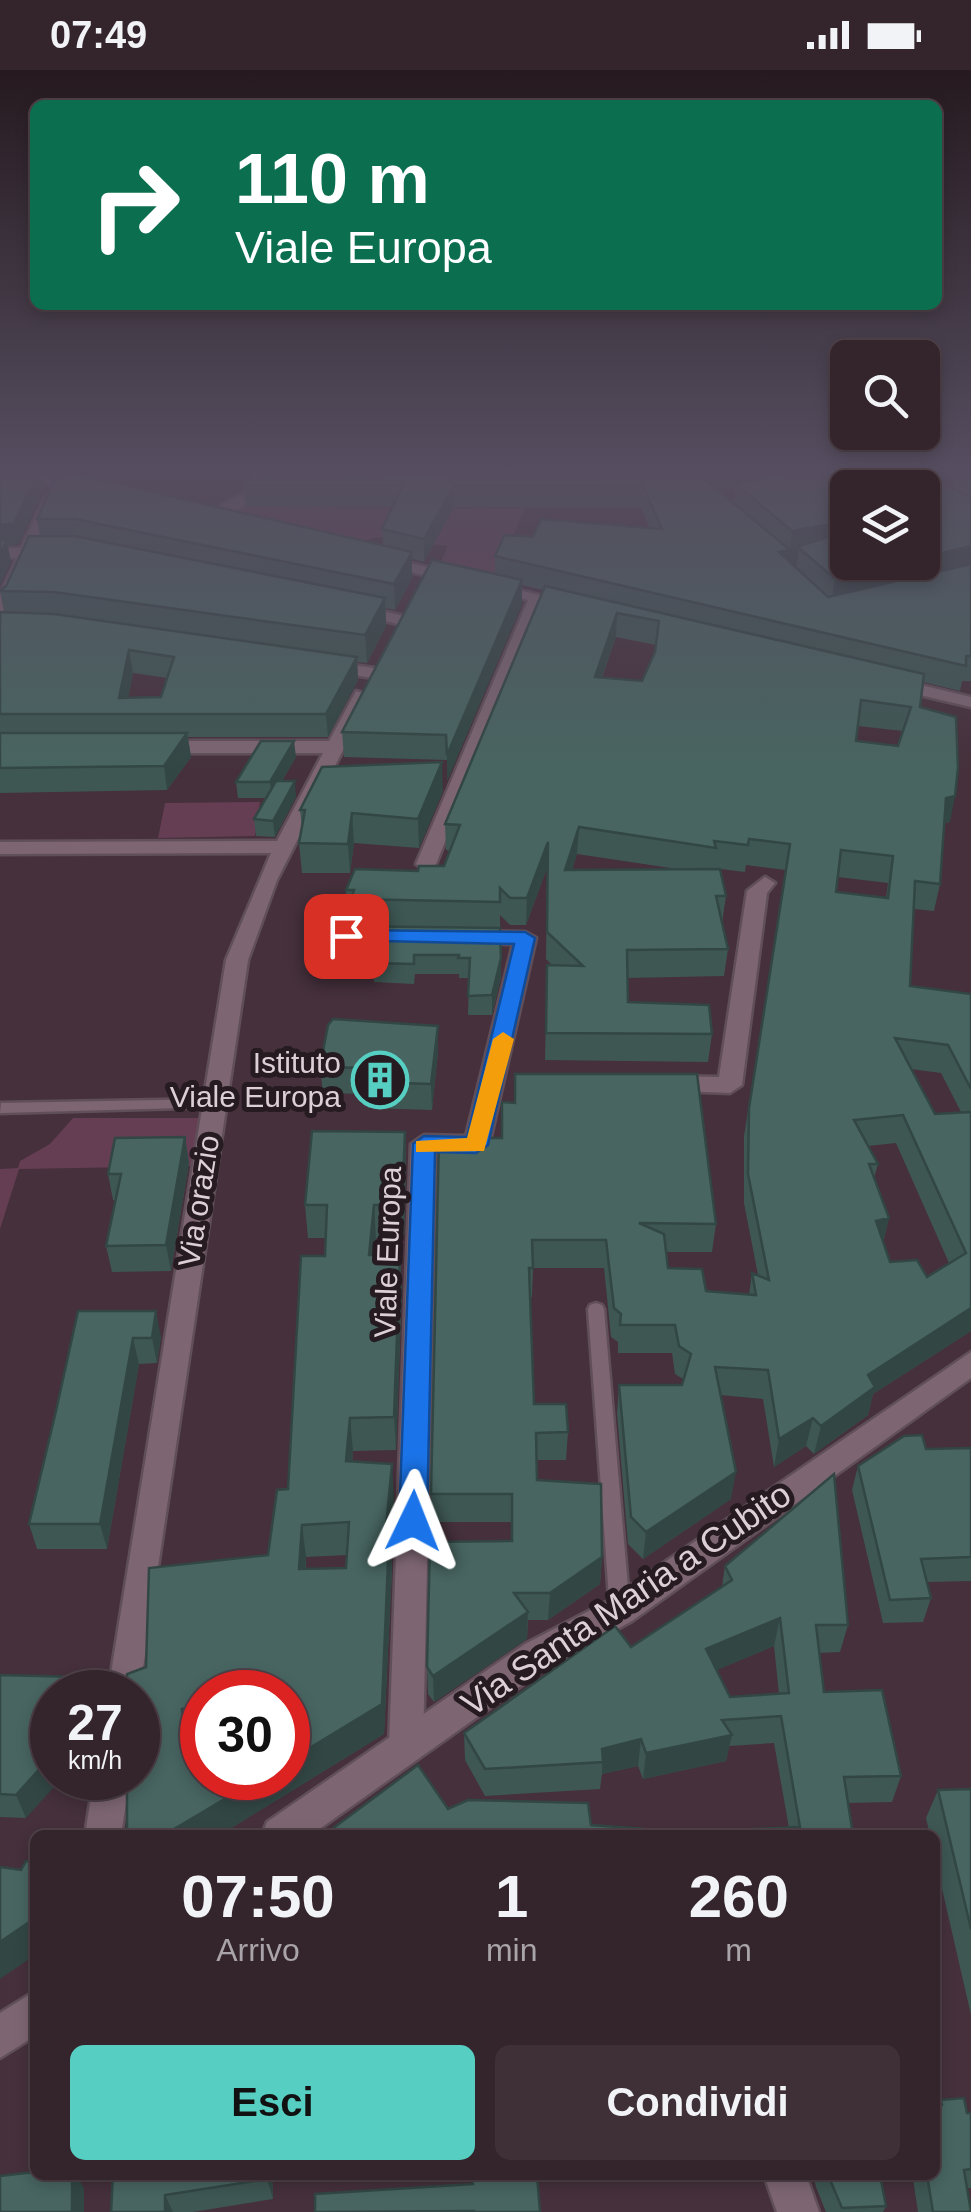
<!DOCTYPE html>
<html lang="it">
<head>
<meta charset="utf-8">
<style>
  body { margin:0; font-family:Helvetica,sans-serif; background:#3f3038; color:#f1f3f6; height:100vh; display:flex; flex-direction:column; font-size:38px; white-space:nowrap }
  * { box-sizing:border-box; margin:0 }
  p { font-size:32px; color:#a9a4a9 }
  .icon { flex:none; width:55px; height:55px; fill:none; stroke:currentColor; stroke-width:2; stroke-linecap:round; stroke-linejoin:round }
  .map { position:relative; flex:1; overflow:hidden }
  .details { position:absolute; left:30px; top:1760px; width:910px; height:350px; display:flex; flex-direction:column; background:#34242c; border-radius:15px; box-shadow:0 5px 15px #0003,0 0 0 2px #4e4148 }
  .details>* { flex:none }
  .guide { position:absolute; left:30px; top:30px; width:912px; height:210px; border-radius:15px; box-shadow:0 5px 15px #0003,0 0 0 2px #4e4148; background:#0b6e4f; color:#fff; overflow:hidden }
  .fabs { position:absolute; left:830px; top:270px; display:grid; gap:20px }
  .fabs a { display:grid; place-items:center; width:110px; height:110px; border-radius:15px; background:#34242c; box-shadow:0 5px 15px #0003,0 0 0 2px #4e4148; font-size:50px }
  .speed { position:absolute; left:30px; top:1600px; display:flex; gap:20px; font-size:50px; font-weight:700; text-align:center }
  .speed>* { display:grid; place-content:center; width:130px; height:130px; border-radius:50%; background:#34242c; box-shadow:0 5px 15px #0003,0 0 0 2px #4e4148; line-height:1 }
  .speed small { font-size:25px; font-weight:400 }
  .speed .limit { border:15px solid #d22; background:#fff; color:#111 }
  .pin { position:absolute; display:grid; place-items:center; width:85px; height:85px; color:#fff; margin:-42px; border-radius:20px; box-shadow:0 5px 15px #0006 }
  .me { position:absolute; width:110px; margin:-55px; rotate:2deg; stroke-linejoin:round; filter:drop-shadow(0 0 8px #0008) }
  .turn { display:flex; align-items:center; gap:35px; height:210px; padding:0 40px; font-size:45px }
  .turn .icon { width:130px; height:130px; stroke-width:2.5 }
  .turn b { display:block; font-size:70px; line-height:85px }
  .eta { display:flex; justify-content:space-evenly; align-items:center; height:170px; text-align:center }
  .eta b { font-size:60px; font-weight:700; line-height:70px }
  .cta { display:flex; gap:20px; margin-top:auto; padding:20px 40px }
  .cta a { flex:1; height:115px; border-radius:15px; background:#57cec2; color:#111; font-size:40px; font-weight:700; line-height:115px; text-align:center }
  .cta a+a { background:#3f3038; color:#f1f3f6 }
  .status { display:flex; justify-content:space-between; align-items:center; height:70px; padding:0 50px; background:#34242c; direction:ltr }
  .status svg { height:28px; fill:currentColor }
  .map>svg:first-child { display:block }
</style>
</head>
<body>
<div class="status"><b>07:49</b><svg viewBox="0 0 49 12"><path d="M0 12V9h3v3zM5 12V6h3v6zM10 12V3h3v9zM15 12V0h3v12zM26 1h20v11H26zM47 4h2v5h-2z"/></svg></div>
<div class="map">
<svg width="971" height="2142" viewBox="0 0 971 2142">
  <rect width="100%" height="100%" fill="#45303b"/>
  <g fill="#653e54">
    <polygon points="241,437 525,438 493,512 437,500 448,476 377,467 362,471 228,449"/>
    <polygon points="260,732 255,766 158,768 165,733"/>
    <polygon points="73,1048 201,1048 192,1096 19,1099 0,1159 0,1099 18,1098 20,1091 50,1074"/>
  </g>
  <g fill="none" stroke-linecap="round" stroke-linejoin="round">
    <g stroke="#604f58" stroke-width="5">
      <g id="service">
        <polygon points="214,1029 221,1034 219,1037 0,1043 1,1033"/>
        <polygon points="596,1233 602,1235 604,1239 630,1541 627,1547 620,1550 613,1547 610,1541 588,1239 590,1235"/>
      </g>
    </g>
    <g stroke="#604f58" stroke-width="5">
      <g id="minor">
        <polygon points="0,403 26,403 92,419 85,423"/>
        <path d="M256,403H270C257,425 232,453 204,451V445L245,422Z"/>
        <polygon points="46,425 58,428 36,478 54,478 62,483 54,488 32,488 8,542 0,547 0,524 17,488 0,488 0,478 21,478"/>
        <polygon points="382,486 579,535 571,540 542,533 436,794 426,800 416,794 528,530 377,494 374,491"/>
        <polygon points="353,534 408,547 410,550 402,555 347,542 347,536"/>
        <polygon points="324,591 374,598 383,603 374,608 318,600 318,592"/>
        <polygon points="892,608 971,627 971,637 886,617 883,613"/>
        <polygon points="356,621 371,625 277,810 248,890 138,1632 138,1622 108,1622 226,890 271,783 0,784 0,772 277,771 323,683 154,683 145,677 154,671 329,671"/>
        <polygon points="765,807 775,813 767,823 742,1015 730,1023 655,1020 652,1014 655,1008 664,1006 719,1007 747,821"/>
        <polygon points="468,861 525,862 536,868 489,1075 476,1084 436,1083 423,1677 418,1689 406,1694 394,1689 389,1677 411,1074 424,1065 466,1066 513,874 460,872 457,867"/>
        <polygon points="94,1708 130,1708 121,1765 85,1765"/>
        <polygon points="764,2105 806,2105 819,2142 777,2142"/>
      </g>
    </g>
    <g stroke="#604f58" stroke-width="5">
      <g id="secondary">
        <polygon points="971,1282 971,1308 632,1551 549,1596 311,1765 262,1765 267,1752 525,1574 608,1531"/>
        <polygon points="35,1921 35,1966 0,1988 0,1943"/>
      </g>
    </g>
    <use href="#service" fill="#7d6672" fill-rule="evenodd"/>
    <use href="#minor" fill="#7d6672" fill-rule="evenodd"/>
    <use href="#secondary" fill="#7d6672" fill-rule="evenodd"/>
  </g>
  <g fill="#3e5753" fill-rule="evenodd">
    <path d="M58,403L383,475L382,459L393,437H246L243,415L265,410L264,403H971V611H962L960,621L923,612L920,637L950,752L944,753L940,814L934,841L914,839L910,916L971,924V1261L873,1324L868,1345L814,1384L806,1376L774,1397L763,1329L720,1325L731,1429L643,1489L628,1474L617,1343L619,1315H682L683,1309L675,1304L672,1283H618V1272L611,1267L604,1198H533L532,1227H530L534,1334L568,1362L566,1390H537V1410L602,1487L600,1514L548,1550H528L527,1569L434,1632L428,1624L427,1597L511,1471V1452H432L431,1424L439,1068L716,1154L712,1182H666L668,1198L706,1221L749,1225L752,1203L758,1205L744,1133V1066L786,800L746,795L745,802L713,798L726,826L722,853L728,879L724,906L628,908V932L712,964L708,992L545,990L547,895H552L546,889L547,798L526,855H510L500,845L501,907L492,945H468L469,908H459V904H415L414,914L374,912V905H334L332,885L352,856V847H347L346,820L418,801L444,796L450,781L446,780L445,754L543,520L522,515V534L447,711V690L344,687L342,662L495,504V486L533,467L650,458L641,438L454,437L424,492L412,489V508L395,540L386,538V556L367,593L357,592L358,610L328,667H188L191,687L167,720L0,723V542H4L0,521L6,516L40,466L37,449ZM953,410L951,418L939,413ZM735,420L734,433L721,422ZM616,567L656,575L655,582L642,611L602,608ZM133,603L167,608L161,627L128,628ZM858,656L903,661L898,676L856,671ZM577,784L677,799L572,800ZM838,807L888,813L886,828L836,822ZM911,999L941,1003L961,1042L935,1044ZM896,1073L949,1193L927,1207L890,1192L883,1173L889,1148L874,1108L878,1094L868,1076Z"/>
    <polygon points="296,687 282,711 296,727 275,767 256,766 254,749 266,728 238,728 236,712"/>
    <polygon points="443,721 419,778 354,773 350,803 302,803 299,773 302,759 300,740"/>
    <polygon points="438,956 438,981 432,1040 368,1038 367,1024 323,1023 320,997"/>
    <path d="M405,1062L406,1095L404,1168H376L375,1185L402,1217L396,1380L353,1381L352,1392L394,1427L390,1473L392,1499L384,1664L220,1765L146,1597L268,1485L288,1419L325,1186V1168H308L305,1135ZM347,1485L346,1498L306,1499V1487ZM202,1622H288V1708H202L192,1696L189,1669L202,1667Z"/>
    <polygon points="185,1067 189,1093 171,1201 112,1202 106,1176 116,1130 113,1130 108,1104"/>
    <polygon points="78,1241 161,1267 157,1293 139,1294 107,1479 37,1479 29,1454 56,1341"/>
    <polygon points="971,1378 971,1511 927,1512 931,1528 923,1552 883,1553 852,1420 858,1396 926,1379"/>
    <path d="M725,1496L848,1555L840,1582L819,1583L824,1622L901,1706L892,1732L848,1733L853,1765H328V1762L448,1739L591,1755L685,1762L789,1758L774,1673L729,1676L726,1691L643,1709L638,1696L602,1704L600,1719L485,1726L465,1690L464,1663L631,1577L722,1516ZM774,1576L779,1624L730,1627L716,1600Z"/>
    <polygon points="0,1605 26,1748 0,1747"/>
    <polygon points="971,1719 971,1945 935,1788 935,1765 930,1765 926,1748 938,1720"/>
    <polygon points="941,2030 967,2043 971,2043 971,2118 967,2118 971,2142 918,2142 913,2109 881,2111 886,2136 883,2142 826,2142 816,2117 813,2105 935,2105 938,2035"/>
    <polygon points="113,2105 272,2105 273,2129 193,2142 111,2142"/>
  </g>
  <g fill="#324744">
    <polygon points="38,403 41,403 44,419 19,474 8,476 11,492 0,516 0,455"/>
    <polygon points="720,403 825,403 736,414 735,420 718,423"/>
    <polygon points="933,403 954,403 953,410 931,414"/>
    <polygon points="454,415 454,437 424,492 424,469"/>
    <polygon points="837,453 833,475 799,478 796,501 779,482 790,480 792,461"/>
    <polygon points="971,476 971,494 831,533 835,509 904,492 922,492 922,488"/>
    <polygon points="412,482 412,508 395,540 394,514"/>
    <polygon points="522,510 522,534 447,711 447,685"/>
    <polygon points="385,528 386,556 367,593 365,565"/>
    <polygon points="617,543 616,567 593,632 595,607"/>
    <polygon points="129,580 133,603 125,644 119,628"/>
    <polygon points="357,587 358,610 328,667 326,644"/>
    <polygon points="187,663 191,687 167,720 164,696"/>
    <polygon points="294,671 296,687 272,728 270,712"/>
    <polygon points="442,692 443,721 419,778 418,749"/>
    <polygon points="295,711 296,727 275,767 273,751"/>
    <polygon points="955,726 950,752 940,754 946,728"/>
    <polygon points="352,743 354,773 350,803 348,774"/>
    <polygon points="579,757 577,784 564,827 565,800"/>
    <polygon points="548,772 547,798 526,855 527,828"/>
    <polygon points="501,888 501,907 492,945 492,925"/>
    <polygon points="438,956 438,981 432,1040 431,1014"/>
    <polygon points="405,1062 406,1095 404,1168 402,1135"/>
    <polygon points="185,1067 189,1093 171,1201 166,1175"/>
    <polygon points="374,1135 376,1168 372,1218 369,1185"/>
    <polygon points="889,1148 882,1177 876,1151"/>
    <polygon points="400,1184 402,1217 396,1380 394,1347"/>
    <polygon points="971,1238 971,1261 873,1324 868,1345 814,1384 821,1356 868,1305"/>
    <polygon points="156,1241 161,1267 157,1293 152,1268"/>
    <polygon points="133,1268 139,1294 107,1479 100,1454"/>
    <polygon points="350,1348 353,1381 350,1424 346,1391"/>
    <polygon points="813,1348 806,1376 774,1397 779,1369"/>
    <polygon points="392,1394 394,1427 390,1473 392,1499 384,1664 220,1765 164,1765 260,1708 288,1708 288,1691 385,1467"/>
    <polygon points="736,1402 731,1429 643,1489 646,1462"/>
    <polygon points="302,1455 306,1487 304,1530 299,1499"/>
    <polygon points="602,1487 600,1514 548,1550 550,1523"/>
    <polygon points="528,1542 527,1569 434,1632 433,1606"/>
    <polygon points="780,1548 774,1576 701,1607 706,1579"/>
    <polygon points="76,1607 81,1622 72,1622"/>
    <polygon points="182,1639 189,1669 196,1726 188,1697"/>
    <polygon points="732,1665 726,1691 643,1709 646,1683"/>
    <polygon points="641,1669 638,1696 602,1704 602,1679"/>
    <polygon points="52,1685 52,1708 62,1708 26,1748 16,1725"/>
    <polygon points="35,1848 35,1885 0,1909 0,1872"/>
    <polygon points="72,2105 76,2105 84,2118 84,2142 72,2142"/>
    <polygon points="266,2105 272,2105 273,2129 267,2109"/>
    <polygon points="165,2125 173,2142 165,2142"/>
  </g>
  <g fill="#486561" stroke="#324744" stroke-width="2.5" fill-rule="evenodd">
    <polygon points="0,403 38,403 14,453 0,455"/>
    <polygon points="58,403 70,403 412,482 394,514 75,449 37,449"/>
    <polygon points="452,403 697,403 789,479 848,461 848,492 904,492 835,509 799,478 779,482 828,527 971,494 971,586 966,586 966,596 495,486 504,465 533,467 541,449 662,459 643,416 454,415 424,469 382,459 403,415 243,415 247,411"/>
    <polygon points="784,403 923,403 924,406 971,427 971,476 922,488 922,418 848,418 848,459 837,453 792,461 736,414"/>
    <polygon points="955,403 971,403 971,411"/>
    <polygon points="29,466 74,466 385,528 365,565 54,522 0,521 6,516"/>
    <polygon points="0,470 7,470 0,484"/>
    <polygon points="432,490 522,510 447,685 446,665 342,662"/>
    <path d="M545,516L924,604L920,637L956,647L958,698L955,726L946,728L940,814L915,811L910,916L971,924V1019L948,975L895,968L935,1044L971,1042V1238L868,1305L875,1317L821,1356L813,1348L779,1369L768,1300L715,1297L736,1402L646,1462L631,1447L619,1315H682L691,1284L679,1276L675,1255H620L621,1244L614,1238L606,1170H532L533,1198H529L534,1334H566L568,1362L536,1363L537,1410L601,1414L602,1487L550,1523H514L528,1542L433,1606L427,1597L430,1472L512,1471V1424H431L439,1068H502V1032L515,1033V1004H697L716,1154L639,1153L664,1164L668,1198L702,1199L706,1221L756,1225L752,1203L769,1210L748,1104L749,1038L790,774L749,769L748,775L714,771L716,778L579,757L565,800L720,799L726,826H716L728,879L627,880L628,932L709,935L712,964L546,963L547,895L583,896L547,862L548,772L527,828H510L500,818V832L351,829L354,820H346L355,799L418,801L419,796H444L460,755L445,754ZM617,543L659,551L655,582L642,611L595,607ZM861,630L911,637L898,676L856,671ZM841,780L893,786L888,828L836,822ZM903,1045L966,1183L927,1207L917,1190L890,1192L876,1151L889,1148L869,1094H878L854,1050Z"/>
    <path d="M0,542L54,544L357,587L326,644H0ZM129,580L174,587L161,627L119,628Z"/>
    <polygon points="0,663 187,663 164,696 0,698"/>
    <polygon points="261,671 294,671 270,712 236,712"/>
    <polygon points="442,692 418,749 352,743 348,774 299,773 305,740 300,740 322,697"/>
    <polygon points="276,711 295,711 273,751 254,749"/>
    <polygon points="344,856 500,858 501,888 492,925 468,926 470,888 458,888 459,885 414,885 414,894 373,893 374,885 332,885"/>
    <polygon points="333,949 438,956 431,1014 366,1012 369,998 320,997 328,955"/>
    <path d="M312,1061L405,1062L402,1135H374L369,1185L400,1184L394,1347L350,1348L346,1391L392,1394L385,1467H389L382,1634L288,1691V1622H202V1636L182,1639L188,1697L202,1694V1708H260L164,1765H127V1708H138V1622H127V1604L146,1597L149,1498L268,1485L277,1420L288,1419L301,1186H325L327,1135H305ZM349,1452L346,1498L299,1499L302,1455Z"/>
    <polygon points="185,1067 166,1175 106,1176 121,1104 108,1104 115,1068"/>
    <polygon points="78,1241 156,1241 152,1268 133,1268 100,1454 29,1454 56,1341"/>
    <polygon points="922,1365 926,1379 971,1378 971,1487 921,1489 931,1528 890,1530 858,1396 904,1366"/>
    <path d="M834,1404L848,1555H816L824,1622L882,1620L901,1706L844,1707L853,1765H330L328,1762L418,1695L448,1739L468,1730L588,1733L591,1755L685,1762L800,1757L781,1646L722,1650L732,1665L646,1683L641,1669L602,1679L603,1692L485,1699L464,1663L615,1556L631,1577L732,1510L725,1496ZM780,1548L789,1623L730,1627L706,1579Z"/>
    <polygon points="0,1605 76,1607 72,1622 52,1622 52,1685 16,1725 0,1724"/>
    <polygon points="971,1719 971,1859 938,1720"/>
    <polygon points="26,1791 35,1793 35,1848 0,1872 0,1797 21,1800"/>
    <polygon points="964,2028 967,2043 971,2043 971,2099 964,2100 971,2142 933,2142 927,2105 935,2105 935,2036 942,2035 941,2030"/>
    <polygon points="35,2102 35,2105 72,2105 72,2142 0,2142 0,2106"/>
    <polygon points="113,2105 266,2105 267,2109 165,2125 165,2142 111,2142"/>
    <polygon points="472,2105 537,2105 540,2142 474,2142 474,2141 315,2142 315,2124 473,2114"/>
    <polygon points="828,2105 880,2105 886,2136 842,2138"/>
  </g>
  <linearGradient id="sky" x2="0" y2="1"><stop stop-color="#261a20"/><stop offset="0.57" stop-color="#564e60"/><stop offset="1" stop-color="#564e60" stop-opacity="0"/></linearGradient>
  <rect width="971" height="703" fill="url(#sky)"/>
  <polygon fill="#1a73e8" stroke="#114b97" stroke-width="2.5" points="346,860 525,862 535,868 488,1075 476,1083 435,1082 427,1451 423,1459 413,1463 403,1459 399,1451 413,1074 424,1066 467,1067 514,874 339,870 339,861"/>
  <polygon fill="#f59e0b" points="503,962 514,969 484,1081 416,1082 416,1071 467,1068 493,969"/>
  <defs>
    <g id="building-ring" transform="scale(2.875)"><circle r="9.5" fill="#251b20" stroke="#57cec2" stroke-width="1.5"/><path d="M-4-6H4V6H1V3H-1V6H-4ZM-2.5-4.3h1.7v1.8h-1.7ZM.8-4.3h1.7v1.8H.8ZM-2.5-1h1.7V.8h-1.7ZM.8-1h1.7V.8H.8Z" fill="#57cec2"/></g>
  </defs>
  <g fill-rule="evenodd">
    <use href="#building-ring" x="380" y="1010"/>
  </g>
  <g text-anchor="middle" stroke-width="10" stroke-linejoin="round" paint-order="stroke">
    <g font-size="30" fill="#ddcfd6" stroke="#251b20" text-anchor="end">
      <text x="341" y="1003">Istituto<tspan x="341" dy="34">Viale Europa</tspan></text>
    </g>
    <g font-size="30" fill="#ddcfd6" stroke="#251b20">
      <text transform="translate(199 1131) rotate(-81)" y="10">Via orazio</text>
      <text transform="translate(388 1182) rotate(-88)" y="10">Viale Europa</text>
    </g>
    <g font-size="35" fill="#ddcfd6" stroke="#251b20">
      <text transform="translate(626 1529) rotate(-34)" y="12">Via Santa Maria a Cubito</text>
    </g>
  </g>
</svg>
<div class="fabs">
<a><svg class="icon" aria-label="search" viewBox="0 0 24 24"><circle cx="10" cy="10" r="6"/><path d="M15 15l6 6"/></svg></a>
<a><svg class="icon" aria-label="layers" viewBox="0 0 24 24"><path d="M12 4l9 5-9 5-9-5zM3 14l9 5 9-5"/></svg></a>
</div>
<div class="speed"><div>27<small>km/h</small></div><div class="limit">30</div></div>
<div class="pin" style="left:346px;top:866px;background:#d93025"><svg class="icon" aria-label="arrive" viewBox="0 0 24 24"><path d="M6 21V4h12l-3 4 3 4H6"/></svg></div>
<svg class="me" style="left:413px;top:1451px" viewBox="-20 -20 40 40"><path d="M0-17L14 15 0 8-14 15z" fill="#1a73e8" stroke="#fff" stroke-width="4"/></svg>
<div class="guide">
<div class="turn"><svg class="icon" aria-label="right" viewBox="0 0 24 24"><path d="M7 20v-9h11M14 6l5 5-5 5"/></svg><div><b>110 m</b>Viale Europa</div></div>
</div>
<section class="details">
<div class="eta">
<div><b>07:50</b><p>Arrivo</p></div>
<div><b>1</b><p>min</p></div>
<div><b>260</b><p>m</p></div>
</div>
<div class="cta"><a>Esci</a><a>Condividi</a></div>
</section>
</div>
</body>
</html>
